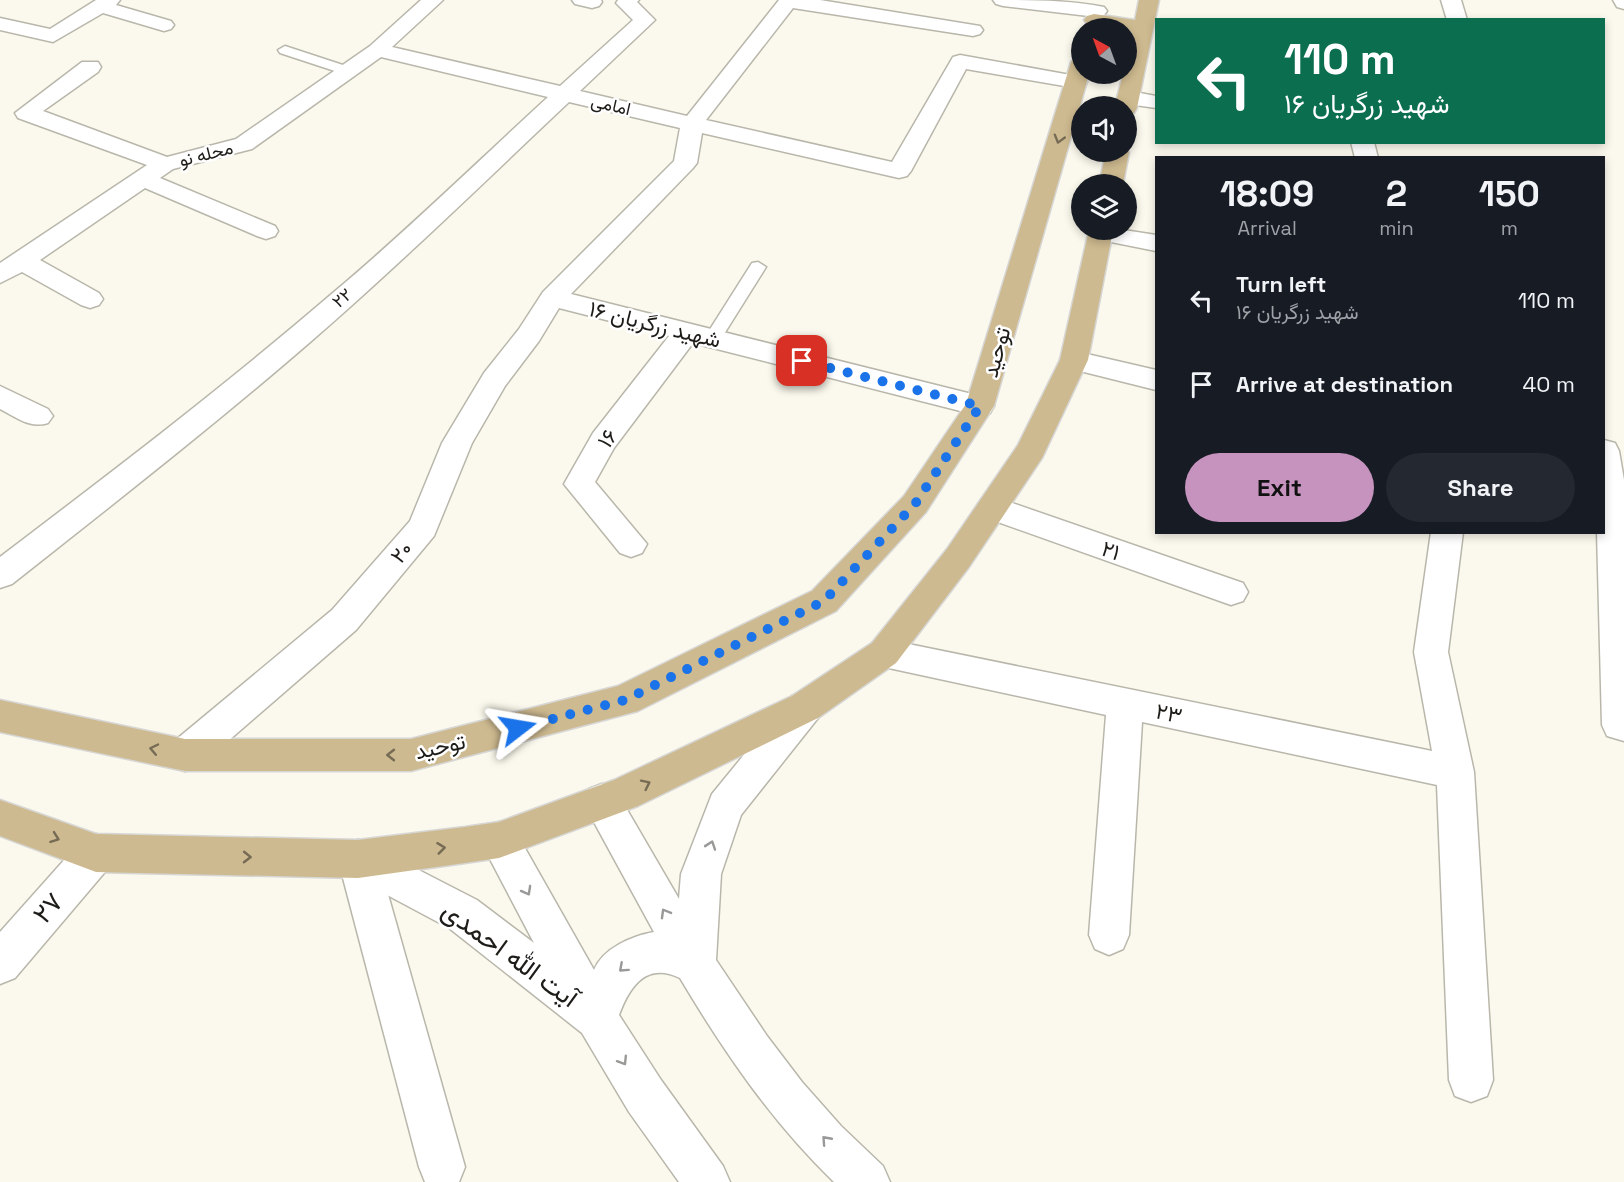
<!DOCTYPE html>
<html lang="en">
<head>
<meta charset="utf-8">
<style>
  body { margin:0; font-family:"Space Grotesk",Vazirmatn,sans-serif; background:#242831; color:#f1f3f6; height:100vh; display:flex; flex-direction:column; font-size:22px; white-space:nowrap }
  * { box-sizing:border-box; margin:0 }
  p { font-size:20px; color:#9ea1a6 }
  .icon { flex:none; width:33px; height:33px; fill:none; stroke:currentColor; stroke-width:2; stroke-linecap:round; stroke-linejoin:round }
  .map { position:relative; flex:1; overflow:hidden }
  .panel { position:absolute; left:1155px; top:156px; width:450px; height:378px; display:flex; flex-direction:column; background:#171b24; border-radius:0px; box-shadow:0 3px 9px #0003 }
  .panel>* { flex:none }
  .guide { position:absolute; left:1155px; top:18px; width:450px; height:126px; border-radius:0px; box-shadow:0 3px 9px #0003; background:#0b6e4f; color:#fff; overflow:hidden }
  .needle { width:39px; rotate:319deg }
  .tools { position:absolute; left:1071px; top:18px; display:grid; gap:12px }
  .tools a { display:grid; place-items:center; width:66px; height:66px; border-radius:50%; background:#171b24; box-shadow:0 3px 9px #0003; font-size:30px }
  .pin { position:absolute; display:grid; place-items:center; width:51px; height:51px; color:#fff; margin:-26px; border-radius:12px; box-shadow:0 3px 9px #0006 }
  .me { position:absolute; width:66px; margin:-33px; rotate:76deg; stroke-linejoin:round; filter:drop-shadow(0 0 4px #0008) }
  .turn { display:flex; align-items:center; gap:21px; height:126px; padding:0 30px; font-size:27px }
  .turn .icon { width:78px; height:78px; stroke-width:2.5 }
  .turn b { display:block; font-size:42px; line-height:51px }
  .eta { display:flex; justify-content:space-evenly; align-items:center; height:102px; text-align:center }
  .eta b { font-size:36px; font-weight:700; line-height:42px }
  .primary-button { display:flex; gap:12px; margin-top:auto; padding:12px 30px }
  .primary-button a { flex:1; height:69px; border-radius:36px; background:#c693bf; color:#111; font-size:24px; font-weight:700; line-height:69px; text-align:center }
  .primary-button a+a { background:#242831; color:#f1f3f6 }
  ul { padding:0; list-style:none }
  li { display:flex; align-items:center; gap:18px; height:84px; padding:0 30px }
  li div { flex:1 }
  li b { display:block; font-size:22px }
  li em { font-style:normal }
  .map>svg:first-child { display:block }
</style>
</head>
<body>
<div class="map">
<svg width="1624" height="1182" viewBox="0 0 1624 1182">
  <rect width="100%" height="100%" fill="#fbf9ed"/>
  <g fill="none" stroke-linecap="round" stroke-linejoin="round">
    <g stroke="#b9b7ab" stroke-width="3">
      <g id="service">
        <polygon points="285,46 352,68 354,71 347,75 280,53 278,50"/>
        <polygon points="758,262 766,267 719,342 707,342 704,338 707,334 752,263"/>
      </g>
    </g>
    <g stroke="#b9b7ab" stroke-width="3">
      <g id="minor">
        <polygon points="96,0 120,0 116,5 171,21 174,25 171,29 164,31 103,13 53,42 0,30 0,18 50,29"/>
        <path d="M421,0H443L392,47L560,86L633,20L616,3L618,0H639L637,2L655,20L580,91L687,116L779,0H820L980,26L983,30L980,34L973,36L793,8L706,120L892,162L953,57L960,55L1076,76L1084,77L1087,82L1084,87L1076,88L966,69L911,171L907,176L899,178L702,133L697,163L693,168L571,294L980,396L990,399L994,406L990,413L980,416L693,343L614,448L595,482L647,544L642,553L631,557L620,553L564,484L593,433L669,336L559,308L539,341L505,386L472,443L434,536L356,630L198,767L185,771L172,767L167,755L172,743L332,610L410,521L442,443L484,373L519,329L543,292L674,161L680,128L569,102C483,183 398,266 309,343C212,427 112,505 12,584L0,588V557C113,471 226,385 334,292C408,230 477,162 548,97L381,57L252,149L173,169L160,178L275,226L278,231L275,236L266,239L257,236L145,188L40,260L99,293L103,299L99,305L90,308L81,305L22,272L0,283V263L147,165L18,118L15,113L82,62H98L101,67L98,72L43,111L167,157L236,139L370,46Z"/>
        <polygon points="572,0 601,0 602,2 599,6 592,8 575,4"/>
        <path d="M993,0C1030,0 1068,0 1104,7L1107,11L1104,15L1097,17L1003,6L996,4Z"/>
        <polygon points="1441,0 1461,0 1467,20 1447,20"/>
        <polygon points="1613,0 1624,0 1624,9 1617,7"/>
        <polygon points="1129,91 1156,96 1156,108 1121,103 1118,98 1121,93"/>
        <polygon points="1351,142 1374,142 1378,158 1355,158"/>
        <polygon points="1090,230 1124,230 1156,235 1156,251 1091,238 1088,233"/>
        <polygon points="1074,351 1156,370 1156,390 1064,367 1060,360 1064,353"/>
        <path d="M0,386L48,409L53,416L48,423C30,429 16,417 0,409Z"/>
        <polygon points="1604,440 1615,443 1619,451 1624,480 1624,741 1607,736 1602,725 1597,532 1604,532"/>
        <polygon points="992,496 1243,583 1248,592 1243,601 1231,605 981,516 976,508 981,500"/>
        <polygon points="1431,532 1463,532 1448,652 1474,772 1493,1080 1487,1096 1471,1102 1455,1096 1449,1080 1437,785 1142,722 1129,935 1123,949 1109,955 1095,949 1089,935 1106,715 884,667 872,663 867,653 872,643 884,639 1432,751 1414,652"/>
        <polygon points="96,834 110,840 115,853 110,866 15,978 0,984 0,932 82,840"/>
        <polygon points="358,840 372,846 378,859 465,1167 459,1182 425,1182 419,1167 338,859 344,846"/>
      </g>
    </g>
    <g stroke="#b9b7ab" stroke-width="3">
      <path id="tertiary" d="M805,691L818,696L823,707L818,718L741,815L721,874L716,960L767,1036L802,1082L841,1126L883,1166L890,1182H834C772,1122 724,1052 680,978C647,962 630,985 619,1015L661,1080L723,1166L730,1182H679L629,1112L582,1033L449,928L344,872L338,859L344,846L358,840L372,846L477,900L534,943L480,840L485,827L499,822L513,827L594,970C603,948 632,936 654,932L589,813L583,801L589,789L602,784L615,789L679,899L681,874L712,794L792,696Z"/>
    </g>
    <g stroke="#d6d6d5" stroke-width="3">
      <g id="primary">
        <path d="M1139,0H1159L1137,108L1134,113L1126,115V106H1115L1123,74H1126V56L1132,32C1119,30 1102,28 1087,24L1084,20L1087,16L1094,14L1135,20Z"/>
        <polygon points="1082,56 1082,74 1089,74 994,406 926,512 836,611 638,711 411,771 185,771 0,732 0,700 185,739 411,739 618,686 812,591 904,496 966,404 1071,62 1075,58"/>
        <polygon points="1126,149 1129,152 1123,184 1099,184 1106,152 1126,152"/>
        <polygon points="1089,230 1113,230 1088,360 1042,458 969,567 896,663 818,718 638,806 499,858 465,863 358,878 96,872 0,836 0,800 96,834 358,840 465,827 499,822 614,780 792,696 872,643 947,549 1018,445 1060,360"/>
      </g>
    </g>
    <use href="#service" fill="#fff" fill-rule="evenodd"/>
    <use href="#minor" fill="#fff" fill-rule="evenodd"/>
    <use href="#tertiary" fill="#fff" fill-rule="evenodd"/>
    <use href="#primary" fill="#ceba90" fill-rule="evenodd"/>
  </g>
  <defs><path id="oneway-chevron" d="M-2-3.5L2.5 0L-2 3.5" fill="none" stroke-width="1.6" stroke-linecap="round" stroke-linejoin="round" transform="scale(1.5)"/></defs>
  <g stroke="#766b54">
    <use href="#oneway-chevron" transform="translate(1059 139) rotate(106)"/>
    <use href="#oneway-chevron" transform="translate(154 749) rotate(-168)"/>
    <use href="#oneway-chevron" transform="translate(391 755) rotate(180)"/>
    <use href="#oneway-chevron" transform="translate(646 784) rotate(-26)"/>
    <use href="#oneway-chevron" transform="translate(55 838) rotate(20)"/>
    <use href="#oneway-chevron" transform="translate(441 848) rotate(-7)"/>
    <use href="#oneway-chevron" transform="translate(247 857) rotate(1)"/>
  </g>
  <g stroke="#999997">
    <use href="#oneway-chevron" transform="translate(711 845) rotate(-71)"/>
    <use href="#oneway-chevron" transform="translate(527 891) rotate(61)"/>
    <use href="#oneway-chevron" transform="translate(665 913) rotate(-120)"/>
    <use href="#oneway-chevron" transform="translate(623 968) rotate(138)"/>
    <use href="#oneway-chevron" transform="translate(623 1061) rotate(58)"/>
    <use href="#oneway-chevron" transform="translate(826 1140) rotate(-132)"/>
  </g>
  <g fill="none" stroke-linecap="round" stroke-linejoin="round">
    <polyline stroke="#1a73e8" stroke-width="10" stroke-dasharray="0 18" points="518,728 625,700 824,601 915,504 980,406 802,361"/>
  </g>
  <g text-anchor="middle" stroke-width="5" stroke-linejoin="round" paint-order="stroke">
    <g font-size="18" fill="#1d1c18" stroke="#fff">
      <text transform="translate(611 105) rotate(13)" y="6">امامی</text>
      <text transform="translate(206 154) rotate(-14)" y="6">محله نو</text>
      <text transform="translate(342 298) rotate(-41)" y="6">۲۲</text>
    </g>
    <g font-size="22" fill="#1d1c18" stroke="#fff">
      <text transform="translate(655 324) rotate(14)" y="8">۱۶ شهید زرگریان</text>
      <text transform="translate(996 352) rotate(-74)" y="8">توحید</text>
      <text transform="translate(607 438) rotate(-56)" y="8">۱۶</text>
      <text transform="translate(1111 550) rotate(19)" y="8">۲۱</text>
      <text transform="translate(401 552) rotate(-50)" y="8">۲۰</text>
      <text transform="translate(1169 713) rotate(12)" y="8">۲۳</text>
      <text transform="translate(440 746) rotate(-13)" y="8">توحید</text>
    </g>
    <g font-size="27" fill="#1d1c18" stroke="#fff">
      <text transform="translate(48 908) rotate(-49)" y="9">۲۷</text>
      <text transform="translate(510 954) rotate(36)" y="9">آیت الله احمدی</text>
    </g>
  </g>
</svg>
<div class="tools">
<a><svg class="needle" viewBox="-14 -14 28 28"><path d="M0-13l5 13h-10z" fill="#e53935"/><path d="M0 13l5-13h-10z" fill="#9ea1a6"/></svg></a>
<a><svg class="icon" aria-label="sound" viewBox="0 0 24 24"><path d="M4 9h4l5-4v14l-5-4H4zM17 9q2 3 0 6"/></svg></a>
<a><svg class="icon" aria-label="layers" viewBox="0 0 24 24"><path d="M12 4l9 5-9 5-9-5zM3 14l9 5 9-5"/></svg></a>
</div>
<div class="pin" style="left:802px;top:361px;background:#d93025"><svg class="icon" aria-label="arrive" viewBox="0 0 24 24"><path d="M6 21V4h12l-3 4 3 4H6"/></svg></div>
<svg class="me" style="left:518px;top:728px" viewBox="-20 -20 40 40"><path d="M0-17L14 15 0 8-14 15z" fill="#1a73e8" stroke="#fff" stroke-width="4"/></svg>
<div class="guide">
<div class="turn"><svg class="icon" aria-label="left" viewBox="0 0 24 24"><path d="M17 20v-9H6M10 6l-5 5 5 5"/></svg><div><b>110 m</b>۱۶ شهید زرگریان</div></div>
</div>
<section class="panel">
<div class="eta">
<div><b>18:09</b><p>Arrival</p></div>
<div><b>2</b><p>min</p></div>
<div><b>150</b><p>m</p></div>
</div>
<ul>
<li><svg class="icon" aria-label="left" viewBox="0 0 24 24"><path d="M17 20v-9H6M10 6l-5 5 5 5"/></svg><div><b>Turn left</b><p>۱۶ شهید زرگریان</p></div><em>110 m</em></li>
<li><svg class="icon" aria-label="arrive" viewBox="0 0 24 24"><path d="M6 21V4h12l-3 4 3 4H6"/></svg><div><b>Arrive at destination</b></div><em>40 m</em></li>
</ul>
<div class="primary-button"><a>Exit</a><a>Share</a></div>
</section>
</div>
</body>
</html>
